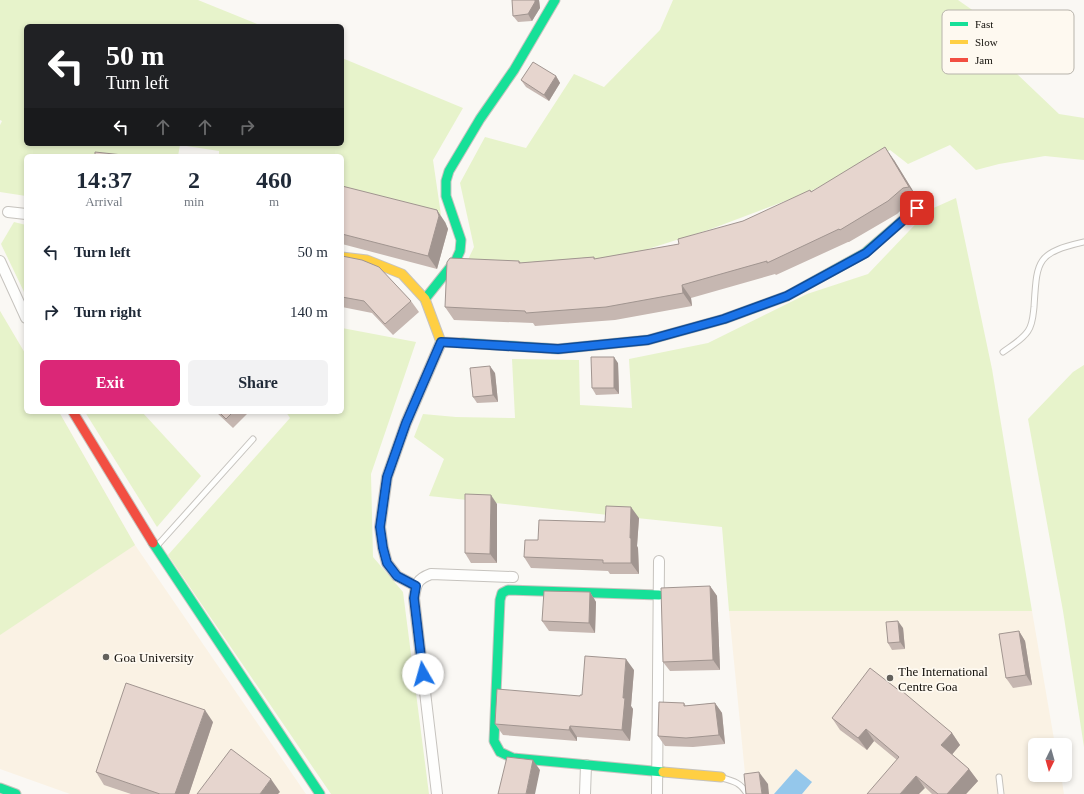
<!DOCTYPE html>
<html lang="en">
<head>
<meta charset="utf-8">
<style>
  body { margin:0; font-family:Georgia,serif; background:#f2f2f3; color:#1f2937; height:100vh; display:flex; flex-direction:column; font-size:15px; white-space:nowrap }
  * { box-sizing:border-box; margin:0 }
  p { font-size:13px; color:#747a83 }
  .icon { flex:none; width:22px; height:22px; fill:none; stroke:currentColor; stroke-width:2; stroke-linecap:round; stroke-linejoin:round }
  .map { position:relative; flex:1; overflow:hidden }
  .panel { position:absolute; left:24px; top:154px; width:320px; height:260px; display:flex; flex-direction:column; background:#fff; border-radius:6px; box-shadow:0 2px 6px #0003 }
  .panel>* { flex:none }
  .guide { position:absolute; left:24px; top:24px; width:320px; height:122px; border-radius:6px; box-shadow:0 2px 6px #0003; background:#202124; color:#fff; overflow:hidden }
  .needle { width:26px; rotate:185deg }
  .controls { position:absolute; left:1028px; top:738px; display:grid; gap:8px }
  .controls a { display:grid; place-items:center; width:44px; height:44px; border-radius:6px; background:#fff; box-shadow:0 2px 6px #0003; font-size:20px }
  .pin { position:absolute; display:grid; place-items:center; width:34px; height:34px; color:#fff; margin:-17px; border-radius:8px; box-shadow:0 2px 6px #0006 }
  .me { position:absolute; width:44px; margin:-22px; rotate:353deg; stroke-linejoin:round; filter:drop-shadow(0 0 3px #0008) }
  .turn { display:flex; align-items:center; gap:14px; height:84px; padding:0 16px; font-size:18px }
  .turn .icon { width:52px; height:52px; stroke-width:2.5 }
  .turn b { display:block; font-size:28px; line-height:34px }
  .lanes { display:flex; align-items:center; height:38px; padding:0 16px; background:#0003; justify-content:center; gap:20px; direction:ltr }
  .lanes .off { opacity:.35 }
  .eta { display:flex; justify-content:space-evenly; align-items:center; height:68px; text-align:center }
  .eta b { font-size:24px; font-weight:700; line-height:28px }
  .cta { display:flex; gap:8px; margin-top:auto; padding:8px 16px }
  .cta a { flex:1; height:46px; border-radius:6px; background:#db2777; color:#fff; font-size:16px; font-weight:700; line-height:46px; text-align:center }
  .cta a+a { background:#f2f2f3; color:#1f2937 }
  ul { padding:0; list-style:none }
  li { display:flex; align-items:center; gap:12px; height:60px; padding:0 16px }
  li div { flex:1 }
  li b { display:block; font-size:15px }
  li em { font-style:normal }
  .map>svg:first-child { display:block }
</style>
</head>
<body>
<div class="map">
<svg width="1084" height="794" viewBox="0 0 1084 794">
  <rect width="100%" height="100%" fill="#faf8f4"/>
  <g fill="#faf2e4">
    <polygon points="0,311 26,355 26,412 59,412 135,545 306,794 70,794 0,769"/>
    <polygon points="729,611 1032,611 1055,745 1035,745 1035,775 1061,775 1064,794 747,794"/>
  </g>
  <g fill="#e7f3cb">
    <polygon points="0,0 198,0 262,26 26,26 26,144 342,144 342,58 463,108 433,160 441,215 342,199 342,156 219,156 219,151 180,145 178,156 129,156 102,153 101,156 26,156 26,196 0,192 0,125 2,121 0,120"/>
    <polygon points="673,0 958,0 978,14 994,52 1059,114 1084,118 1084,160 1045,156 999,164 976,170 950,145 908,164 890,150 809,192 711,229 607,262 464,268 474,247 460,183 485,137 526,148 574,74 604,87 660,30"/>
    <polygon points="956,198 992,369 1032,611 729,611 722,527 429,496 444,459 414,437 423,414 456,417 515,418 512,359 579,360 580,405 632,408 629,359 708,343 807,294 868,274 929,210"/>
    <polygon points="14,222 26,225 26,296 1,244"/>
    <polygon points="0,311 26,355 26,412 59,412 135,545 0,635"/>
    <polygon points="342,328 416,342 371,474 373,557 403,592 429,794 331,794 168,555 290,418 286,412 342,412"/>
    <polygon points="1084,365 1084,747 1063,611 1028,419 1073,372"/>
    <polygon points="85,412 142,412 201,476 157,527"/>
  </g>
  <polygon fill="#94c7eb" points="796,769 812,782 802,794 774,794"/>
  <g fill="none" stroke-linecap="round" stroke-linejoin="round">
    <g stroke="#c6c3be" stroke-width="7">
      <g id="lane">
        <path d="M1003,352C1011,346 1022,340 1028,331C1033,324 1033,315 1034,307C1037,260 1036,253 1084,242"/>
        <polyline points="156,547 253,439"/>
        <polyline points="999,777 1001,794"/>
        <path d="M722,778C734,781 741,783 747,794"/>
      </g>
    </g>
    <g stroke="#c6c3be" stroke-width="12">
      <g id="street">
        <polyline points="8,212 26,214"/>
        <polyline points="0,261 26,318"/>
        <polyline points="416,586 397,576 387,563 383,548 380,527 387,477 406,423 441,342"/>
        <path d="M437,794L414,598C416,584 417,579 431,574L513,577"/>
        <polyline points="585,794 586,765"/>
        <polyline points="657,794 659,561"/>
      </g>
    </g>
    <g stroke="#c6c3be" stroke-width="11">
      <g id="fast">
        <polyline points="425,299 456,260 460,251 461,240 446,196 446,181 449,171 480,119 514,70 555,0"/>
        <polyline points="463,343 558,349 648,340 724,319 787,296 865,253 917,208"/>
        <polyline points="153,543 320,794"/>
        <polyline points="659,595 508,590 502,593 500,600 494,741 500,752 513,758 663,772"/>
        <polyline points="0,788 16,794"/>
      </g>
    </g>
    <g stroke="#c6c3be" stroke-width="11">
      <g id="slow">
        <polyline points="342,257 367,260 402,274 425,299 441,342 463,343"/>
        <polyline points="663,772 721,777"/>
      </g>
    </g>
    <g stroke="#c6c3be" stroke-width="11">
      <polyline id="jam" points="73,412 153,543"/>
    </g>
    <use href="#lane" stroke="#fefefd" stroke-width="5"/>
    <use href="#street" stroke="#fefefd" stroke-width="10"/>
    <use href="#fast" stroke="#16e098" stroke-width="9"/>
    <use href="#slow" stroke="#ffcf43" stroke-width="9"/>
    <use href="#jam" stroke="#f24e42" stroke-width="9"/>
  </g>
  <g fill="#c6b7b1">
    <polygon points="512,0 539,0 540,8 532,21 518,22 513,16"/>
    <polygon points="556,76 560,83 549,101 526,87 521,80"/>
    <polygon points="894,160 918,199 911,201 897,214 849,242 848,242 776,275 775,274 691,298 692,306 615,320 535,326 533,323 454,320 445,307 519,261 521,263 594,257 595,259 679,244 743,221 812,191"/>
    <polygon points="342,186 445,222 448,229 437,269 342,244"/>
    <polygon points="342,256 411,301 419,312 393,335 372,313 342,307"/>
    <polygon points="618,363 619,394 596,395 592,388"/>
    <polygon points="495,373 498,402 477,403 473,397"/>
    <polygon points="216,412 249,412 233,428"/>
    <polygon points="497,504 497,563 471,563 465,553"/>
    <polygon points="639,518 637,546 638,548 639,574 610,574 608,571 531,568 524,557 538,540 605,522"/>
    <polygon points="710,586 717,596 720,670 670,671 663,662"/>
    <polygon points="590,592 596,602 595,633 549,631 542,621"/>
    <polygon points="903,628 905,649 892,650 888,643"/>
    <polygon points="1019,631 1025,641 1032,685 1013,688 1006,678"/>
    <polygon points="634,670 631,706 633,709 630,741 577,737 577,741 503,735 495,724 580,696 582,695"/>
    <polygon points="684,703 686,706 715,703 722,713 725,744 693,747 665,746 658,736"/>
    <polygon points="832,718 952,733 960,745 952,754 969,769 978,781 966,794 932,794 897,760 874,741 867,750 840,730"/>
    <polygon points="213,722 189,794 131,794 104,785 96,772"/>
  </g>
  <g fill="#a19590">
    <polygon points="535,0 539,0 540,8 532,21 528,14"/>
    <polygon points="556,76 560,83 549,101 544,95"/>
    <polygon points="885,147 894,160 918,199 909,187"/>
    <polygon points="437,210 445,222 448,229 437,269 428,256"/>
    <polygon points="682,285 691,298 692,306 683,293"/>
    <polygon points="614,357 618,363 619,394 614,388"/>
    <polygon points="490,366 495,373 498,402 493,395"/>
    <polygon points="491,495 497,504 497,563 490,554"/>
    <polygon points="631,507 639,518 637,546 638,548 639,574 631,563 630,538"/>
    <polygon points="710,586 717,596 720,670 713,660"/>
    <polygon points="590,592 596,602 595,633 589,623"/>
    <polygon points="898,621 903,628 905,649 900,642"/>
    <polygon points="1019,631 1025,641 1032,685 1026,675"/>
    <polygon points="626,659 634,670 631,706 633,709 630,741 622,730 623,698"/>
    <polygon points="715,703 722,713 725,744 719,735"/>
    <polygon points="205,710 213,722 189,794 175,794"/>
    <polygon points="570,726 577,737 577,741 569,730"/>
    <polygon points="866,729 874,741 867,750 858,738"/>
    <polygon points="952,733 960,745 950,757 941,745"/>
    <polygon points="533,760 540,770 535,794 526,794"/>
    <polygon points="969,769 978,781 966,794 947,794"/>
    <polygon points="759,772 768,784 769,794 762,794"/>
    <polygon points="916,776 925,788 919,794 900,794"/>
    <polygon points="271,779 280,792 278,794 260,794"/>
  </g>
  <g fill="#e6d5ce" stroke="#a19590">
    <polygon points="512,0 535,0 535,2 528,14 513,16"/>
    <polygon points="533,62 556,76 544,95 521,80"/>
    <polygon points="885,147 909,187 903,188 888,201 840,230 839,229 767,263 767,261 682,285 683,293 606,307 526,313 525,311 445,307 447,262 450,258 519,261 519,263 594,257 594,259 679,244 678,239 743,221 810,190 811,192"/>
    <polygon points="95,152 132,156 95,156"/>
    <polygon points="342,186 437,210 439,216 428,256 342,234"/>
    <polygon points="342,256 362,260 379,267 411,301 385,324 364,301 342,297"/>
    <polygon points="591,357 614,357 614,388 592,388"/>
    <polygon points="490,366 493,395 473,397 470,368"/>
    <polygon points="219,412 233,412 226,419"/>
    <polygon points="465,494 491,495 490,554 465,553"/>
    <polygon points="606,506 631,507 630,538 631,538 631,563 603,563 603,560 524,557 525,540 538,540 539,520 605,522"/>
    <polygon points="710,586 713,660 663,662 661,588"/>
    <polygon points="544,591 590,592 589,623 542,621"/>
    <polygon points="898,621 900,642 888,643 886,622"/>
    <polygon points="1019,631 1026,675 1006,678 999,634"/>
    <polygon points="585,656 626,659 623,698 625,698 622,730 570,726 569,730 495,724 497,689 580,696 580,695 582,695"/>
    <polygon points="870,668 901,692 902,691 952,733 941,745 969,769 947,794 938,794 916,776 900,794 867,794 899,757 866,729 858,738 832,718"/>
    <polygon points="126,683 205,710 175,794 160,794 96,772"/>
    <polygon points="659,702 684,703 684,706 715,703 719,735 686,738 658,736"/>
    <polygon points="231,749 271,779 260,794 197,794"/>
    <polygon points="507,757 533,760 526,794 498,794"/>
    <polygon points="759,772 762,794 746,794 744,774"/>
  </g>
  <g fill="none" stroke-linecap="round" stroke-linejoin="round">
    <g stroke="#114b97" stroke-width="10">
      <polyline id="route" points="423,674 414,598 416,586 397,576 387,563 383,548 380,527 387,477 406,423 441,342 558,349 648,340 724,319 787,296 866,253 917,208"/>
    </g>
    <use href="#route" stroke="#1a73e8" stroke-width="7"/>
  </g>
  <g fill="#63615c" stroke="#fef9f0" stroke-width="1.5">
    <circle cx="106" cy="657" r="4"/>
    <circle cx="890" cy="678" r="4"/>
  </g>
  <g text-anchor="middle" stroke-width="3.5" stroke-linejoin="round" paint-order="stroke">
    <g font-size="13" fill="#120f0a" stroke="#fef9f0" text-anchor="start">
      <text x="114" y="662">Goa University</text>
      <text x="898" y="676">The International<tspan x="898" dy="15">Centre Goa</tspan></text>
    </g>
  </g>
  <rect x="942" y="10" width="132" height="64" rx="6" fill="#fef9f0" stroke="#b7b3ab" stroke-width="1"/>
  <rect x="950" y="22" width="18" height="4" fill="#16e098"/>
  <rect x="950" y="40" width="18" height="4" fill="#ffcf43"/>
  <rect x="950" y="58" width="18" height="4" fill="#f24e42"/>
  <g font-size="11" fill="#120f0a">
    <text x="975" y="28">Fast</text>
    <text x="975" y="46">Slow</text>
    <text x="975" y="64">Jam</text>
  </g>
</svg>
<div class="controls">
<a><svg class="needle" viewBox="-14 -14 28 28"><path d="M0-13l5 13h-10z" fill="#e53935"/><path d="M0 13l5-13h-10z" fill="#747a83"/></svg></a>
</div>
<div class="pin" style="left:917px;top:208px;background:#d93025"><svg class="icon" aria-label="arrive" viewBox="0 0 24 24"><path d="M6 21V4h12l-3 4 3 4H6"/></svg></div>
<svg class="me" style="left:423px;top:674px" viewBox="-20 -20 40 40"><circle r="19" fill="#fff"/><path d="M0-13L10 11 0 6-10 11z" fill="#1a73e8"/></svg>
<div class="guide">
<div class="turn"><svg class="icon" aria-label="left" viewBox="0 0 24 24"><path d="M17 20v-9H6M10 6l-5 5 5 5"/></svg><div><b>50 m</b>Turn left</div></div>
<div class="lanes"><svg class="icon" aria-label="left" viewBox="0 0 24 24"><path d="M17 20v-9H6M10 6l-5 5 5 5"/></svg><svg class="icon off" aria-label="ahead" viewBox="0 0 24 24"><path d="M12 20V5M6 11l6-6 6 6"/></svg><svg class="icon off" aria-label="ahead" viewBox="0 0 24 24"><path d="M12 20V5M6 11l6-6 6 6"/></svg><svg class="icon off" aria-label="right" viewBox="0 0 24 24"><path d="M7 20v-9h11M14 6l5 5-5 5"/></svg></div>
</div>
<section class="panel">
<div class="eta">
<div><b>14:37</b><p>Arrival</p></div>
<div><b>2</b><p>min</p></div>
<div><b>460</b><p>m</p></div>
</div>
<ul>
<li><svg class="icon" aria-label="left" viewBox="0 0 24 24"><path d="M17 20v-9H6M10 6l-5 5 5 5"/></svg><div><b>Turn left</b></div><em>50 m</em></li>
<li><svg class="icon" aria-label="right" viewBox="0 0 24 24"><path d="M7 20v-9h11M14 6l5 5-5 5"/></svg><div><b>Turn right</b></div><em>140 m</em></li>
</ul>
<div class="cta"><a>Exit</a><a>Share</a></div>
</section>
</div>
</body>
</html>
